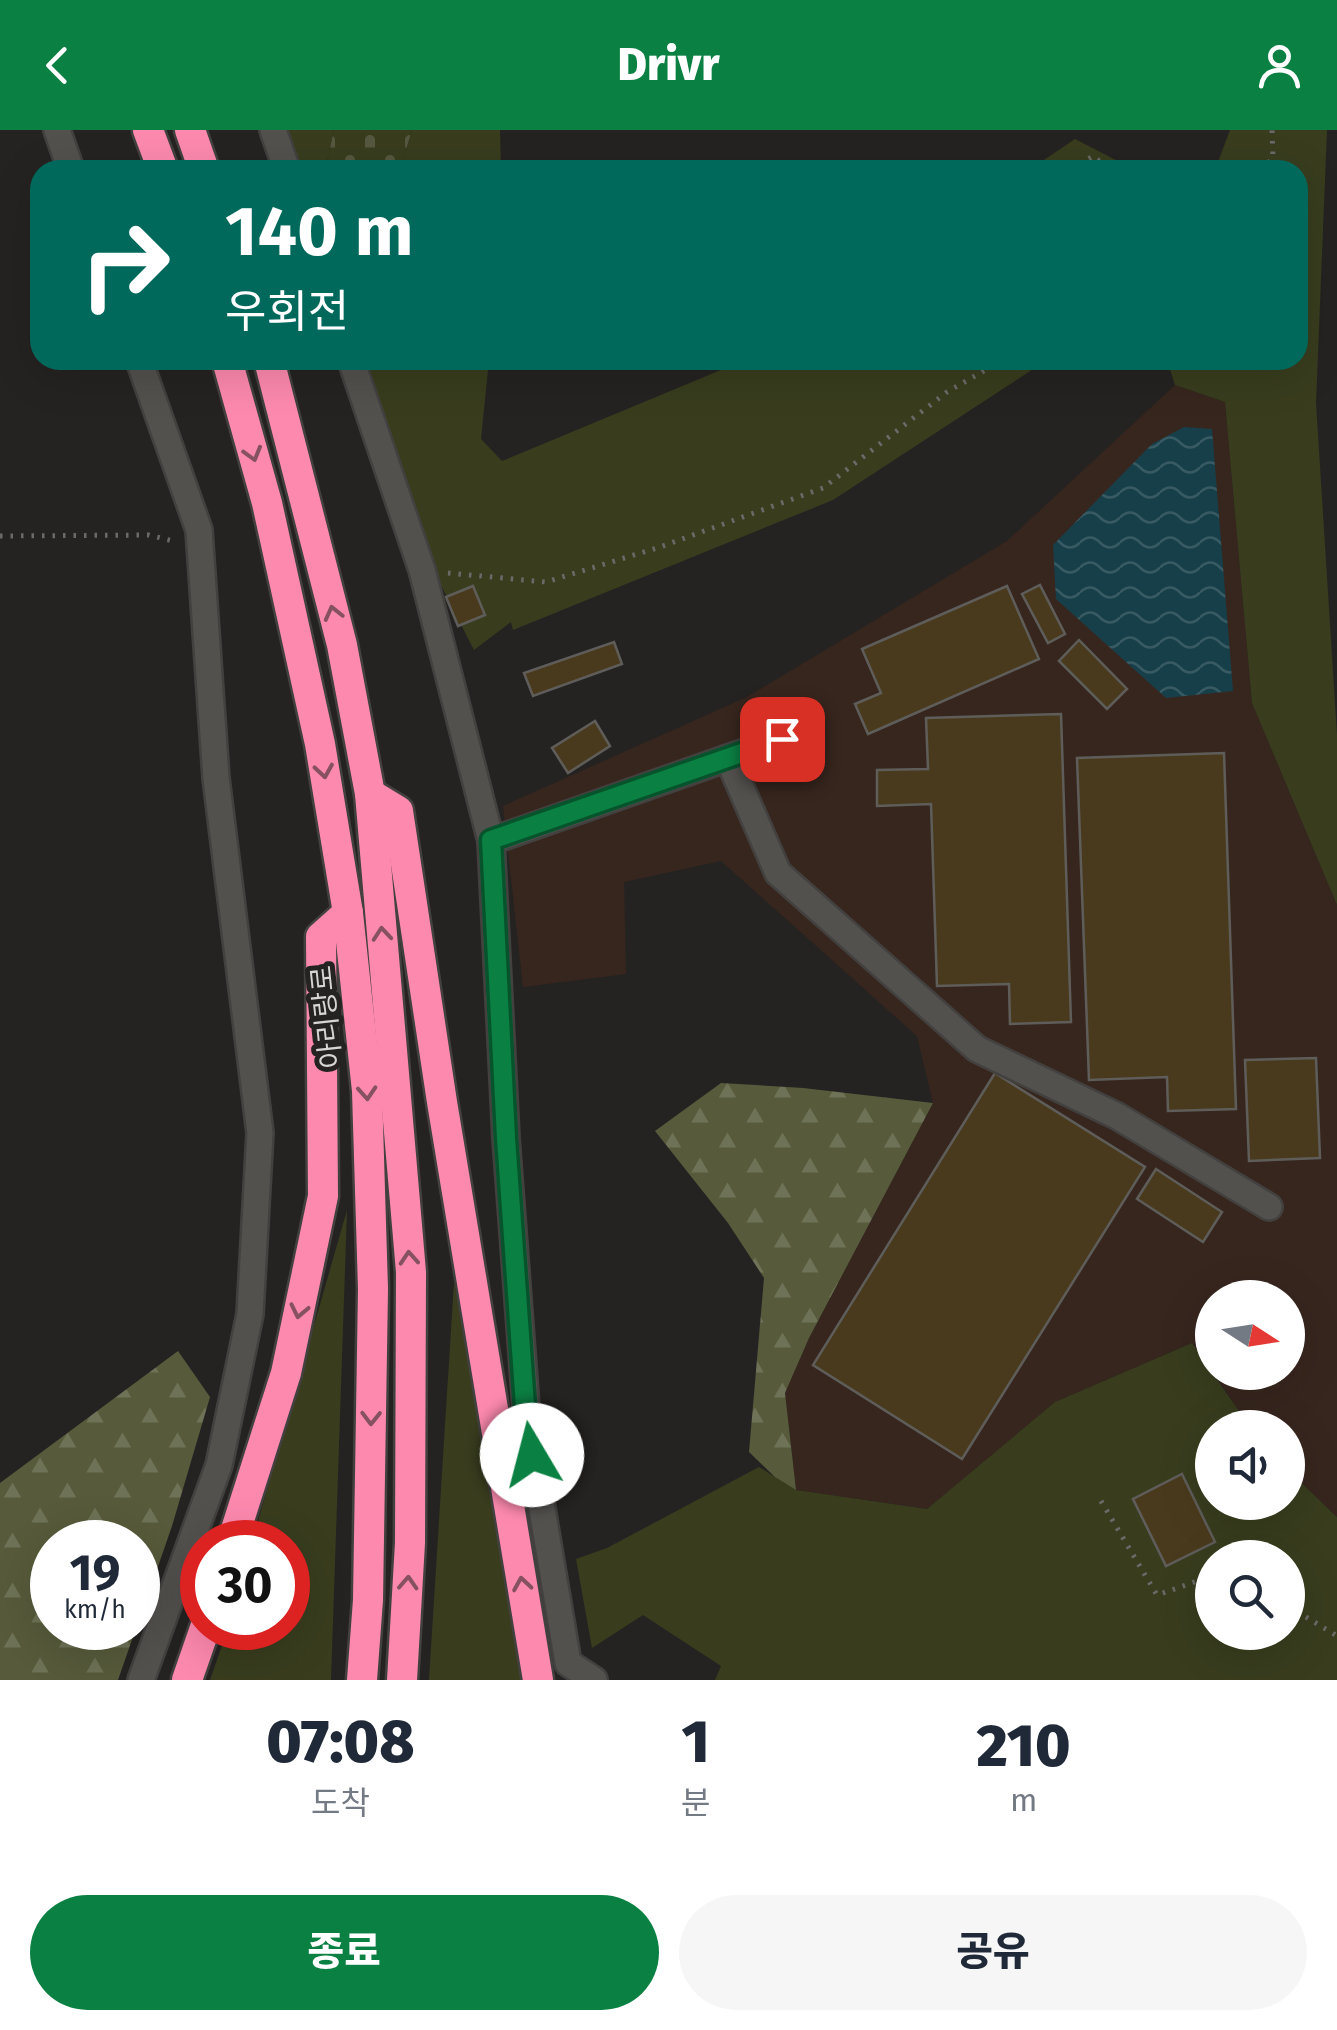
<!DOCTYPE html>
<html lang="ko">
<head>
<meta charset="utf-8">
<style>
  body { margin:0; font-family:"Fira Sans","Noto Sans KR",sans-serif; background:#f6f6f7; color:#1f2937; height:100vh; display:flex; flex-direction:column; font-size:38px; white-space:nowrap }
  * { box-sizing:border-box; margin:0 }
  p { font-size:32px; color:#747a83 }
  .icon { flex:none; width:55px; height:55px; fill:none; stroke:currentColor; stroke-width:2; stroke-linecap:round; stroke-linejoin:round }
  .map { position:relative; height:1550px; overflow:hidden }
  .details { display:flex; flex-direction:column; background:#fff; flex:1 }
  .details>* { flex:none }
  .hud { position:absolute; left:30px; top:30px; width:1278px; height:210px; border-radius:30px; box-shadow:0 10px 40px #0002; background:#00695c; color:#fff; overflow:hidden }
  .needle { width:65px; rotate:102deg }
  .buttons { position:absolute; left:1195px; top:1150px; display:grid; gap:20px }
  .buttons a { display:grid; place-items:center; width:110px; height:110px; border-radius:50%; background:#fff; box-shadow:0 10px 40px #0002; font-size:50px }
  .speed { position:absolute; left:30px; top:1390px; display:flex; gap:20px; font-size:50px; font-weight:700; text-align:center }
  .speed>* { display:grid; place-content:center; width:130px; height:130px; border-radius:50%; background:#fff; box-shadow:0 10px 40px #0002; line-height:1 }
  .speed small { font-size:25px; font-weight:400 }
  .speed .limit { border:15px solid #d22; background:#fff; color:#111 }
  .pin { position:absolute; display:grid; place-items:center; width:85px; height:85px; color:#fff; margin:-42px; border-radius:20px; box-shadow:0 5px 15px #0006 }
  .me { position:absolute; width:110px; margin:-55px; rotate:352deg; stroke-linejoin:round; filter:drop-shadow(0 0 8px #0008) }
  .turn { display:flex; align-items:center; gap:35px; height:210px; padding:0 30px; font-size:45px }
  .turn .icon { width:130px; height:130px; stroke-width:2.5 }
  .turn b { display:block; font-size:70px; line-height:85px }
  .eta { display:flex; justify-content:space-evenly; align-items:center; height:170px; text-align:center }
  .eta b { font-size:60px; font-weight:800; line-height:70px }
  .action { display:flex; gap:20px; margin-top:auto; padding:20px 30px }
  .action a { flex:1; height:115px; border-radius:60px; background:#0b8043; color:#fff; font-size:40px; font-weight:800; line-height:115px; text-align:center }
  .action a+a { background:#f6f6f7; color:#1f2937 }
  header { display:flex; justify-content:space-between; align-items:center; height:130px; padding:0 30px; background:#0b8043; color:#fff; font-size:45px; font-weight:800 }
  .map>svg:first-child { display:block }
</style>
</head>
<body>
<header><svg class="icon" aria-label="back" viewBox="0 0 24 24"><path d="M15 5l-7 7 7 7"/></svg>Drivr<svg class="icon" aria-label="person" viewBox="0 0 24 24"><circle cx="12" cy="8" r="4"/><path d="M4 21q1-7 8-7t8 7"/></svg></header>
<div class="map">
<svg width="1337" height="1550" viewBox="0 0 1337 1550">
  <defs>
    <pattern id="forest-firs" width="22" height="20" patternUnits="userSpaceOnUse" patternTransform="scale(2.5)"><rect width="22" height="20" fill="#575b3b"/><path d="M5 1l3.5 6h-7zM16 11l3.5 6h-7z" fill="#6e7256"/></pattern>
    <pattern id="cemetery-stones" width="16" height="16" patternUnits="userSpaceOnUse" patternTransform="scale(2.5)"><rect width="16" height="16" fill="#393d1e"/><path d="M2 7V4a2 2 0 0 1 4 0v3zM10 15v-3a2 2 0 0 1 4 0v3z" fill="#55583e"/></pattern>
    <pattern id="water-waves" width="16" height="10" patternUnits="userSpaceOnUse" patternTransform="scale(2.5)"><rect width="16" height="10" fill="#163f4a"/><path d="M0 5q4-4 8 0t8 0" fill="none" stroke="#375a63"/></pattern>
  </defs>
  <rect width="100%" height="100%" fill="#252321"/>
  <polygon fill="#37261e" points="1175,255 1225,272 1252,573 1337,775 1337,1387 1288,1340 1288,1298 1250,1297 1213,1242 1288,1242 1288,1168 1212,1168 1212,1242 1192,1213 1055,1272 927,1379 796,1360 785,1263 809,1208 933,973 917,906 721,731 624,752 626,844 523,857 503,676 747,567 1007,411"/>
  <g fill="#393d1e" fill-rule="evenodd">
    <polygon points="279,0 334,0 325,40 292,40"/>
    <polygon points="412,0 500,0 501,40 400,40"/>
    <polygon points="1230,0 1327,0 1316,273 1337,605 1337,775 1252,573 1225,272 1175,255 1167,230 1298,230 1298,40 1215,40"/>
    <polygon points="1075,9 1135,40 1029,40"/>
    <polygon points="358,230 489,230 481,309 502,331 745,230 1047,230 833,370 513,500 511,492 474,520 429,432"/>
    <polygon points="347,1080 331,1550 210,1550 228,1498 288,1498 288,1412 252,1412"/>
    <polygon points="454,1152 530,1550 429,1550"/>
    <path d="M1192,1213L1250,1297L1212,1298V1372H1288V1340L1337,1387V1550H715L721,1536L643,1485L592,1518L576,1429L607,1418L759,1337L796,1360L927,1379L1055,1272ZM1212,1428H1288V1502H1212Z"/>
  </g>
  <g fill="url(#forest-firs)">
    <polygon points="721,953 803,958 933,973 809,1208 785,1263 796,1360 775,1347 749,1322 764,1148 728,1093 655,1001"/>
    <polygon points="178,1221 210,1267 172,1396 138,1494 138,1412 52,1412 52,1498 136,1498 118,1550 0,1550 0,1353"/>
  </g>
  <polygon fill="url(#cemetery-stones)" points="334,0 412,0 400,40 325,40"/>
  <polygon fill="url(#water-waves)" points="1184,297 1212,299 1233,561 1166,568 1056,469 1053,415 1152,314"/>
  <g fill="#4a3a1d" stroke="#5f5d5a" stroke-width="2.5">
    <polygon points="1040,455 1065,504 1048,513 1022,464"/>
    <polygon points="473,456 485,485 458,496 446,467"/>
    <polygon points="1007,456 1039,529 868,604 855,574 881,563 862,519"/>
    <polygon points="1079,510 1127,559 1107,579 1059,531"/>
    <polygon points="614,512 622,534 533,566 524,543"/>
    <polygon points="1061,584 1071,892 1010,894 1009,854 937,856 931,674 877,676 877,640 928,639 926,588"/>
    <polygon points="595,591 610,616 568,643 552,618"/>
    <polygon points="1224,623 1236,979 1168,981 1167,947 1089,950 1077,628"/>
    <polygon points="1316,928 1320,1028 1249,1031 1245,930"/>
    <polygon points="995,943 1145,1037 962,1329 813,1235"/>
    <polygon points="1156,1039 1222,1082 1203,1112 1137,1069"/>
    <polygon points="1182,1344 1215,1412 1166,1436 1133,1369"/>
  </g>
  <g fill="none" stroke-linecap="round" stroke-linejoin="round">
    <g stroke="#43413f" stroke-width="30">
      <g id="minor">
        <polyline points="57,0 71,40"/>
        <polyline points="273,0 287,40"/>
        <polyline points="139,230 199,400 216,648 260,1003 250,1184 219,1335 141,1550"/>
        <polyline points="351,230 422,440 491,711 506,1008 527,1290 568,1533 594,1550"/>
        <polyline points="728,628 778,743 977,919 1117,986 1269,1077"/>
        <polyline points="491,711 782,609"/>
      </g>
    </g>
    <g stroke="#43413f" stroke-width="35">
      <g id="highway">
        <polyline points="148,0 163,40"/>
        <polyline points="190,0 204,40"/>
        <polyline points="227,230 267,373 320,614 348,783 367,961 373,1159 368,1470 362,1550"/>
        <polyline points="269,230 342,515 370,664 411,1142 410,1413 402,1550"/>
        <polyline points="370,664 398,681 442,972 538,1550"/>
        <polyline points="232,1412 286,1243 323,1066 321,807 348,783"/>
        <polyline points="187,1550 205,1498"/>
      </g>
    </g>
    <g stroke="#6c6a68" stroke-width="5" stroke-dasharray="2.5 8" stroke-linecap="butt">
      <polyline points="1071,40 1093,26 1111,40"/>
      <polyline points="1261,40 1273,28 1272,0"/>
      <polyline points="0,406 149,405 173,411"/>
      <polyline points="448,443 546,452 660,417 823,358 947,262 1003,230"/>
      <polyline points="1101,1371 1157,1465 1212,1446"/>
      <polyline points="1288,1476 1337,1506"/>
    </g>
    <use href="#minor" stroke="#53514e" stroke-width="25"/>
    <use href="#highway" stroke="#fd89af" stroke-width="30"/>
  </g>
  <defs><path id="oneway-chevron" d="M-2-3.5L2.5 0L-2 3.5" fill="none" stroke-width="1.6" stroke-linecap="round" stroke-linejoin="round" transform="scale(2.5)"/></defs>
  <g stroke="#865161">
    <use href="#oneway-chevron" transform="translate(253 324) rotate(74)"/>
    <use href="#oneway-chevron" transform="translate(333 483) rotate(-104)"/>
    <use href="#oneway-chevron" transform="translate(324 641) rotate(81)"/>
    <use href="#oneway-chevron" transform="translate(382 804) rotate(-95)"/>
    <use href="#oneway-chevron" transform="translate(367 963) rotate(86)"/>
    <use href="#oneway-chevron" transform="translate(409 1128) rotate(-94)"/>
    <use href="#oneway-chevron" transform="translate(299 1181) rotate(102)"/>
    <use href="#oneway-chevron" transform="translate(371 1288) rotate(91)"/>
    <use href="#oneway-chevron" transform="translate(408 1453) rotate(-87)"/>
    <use href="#oneway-chevron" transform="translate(522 1454) rotate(-99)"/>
  </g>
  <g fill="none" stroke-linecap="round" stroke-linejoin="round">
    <g stroke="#07532c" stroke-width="25">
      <polyline id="route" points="532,1325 526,1290 506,1008 491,710 782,609"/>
    </g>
    <use href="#route" stroke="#0b8043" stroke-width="18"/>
  </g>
  <g text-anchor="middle" stroke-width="10" stroke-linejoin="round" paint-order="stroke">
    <g font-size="28" fill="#d8d6d5" stroke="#252321">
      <text transform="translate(326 887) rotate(-96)" y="10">아리랑로</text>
    </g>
  </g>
</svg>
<div class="buttons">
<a><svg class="needle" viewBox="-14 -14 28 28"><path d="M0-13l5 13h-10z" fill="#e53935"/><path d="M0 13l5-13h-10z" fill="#747a83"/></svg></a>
<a><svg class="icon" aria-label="sound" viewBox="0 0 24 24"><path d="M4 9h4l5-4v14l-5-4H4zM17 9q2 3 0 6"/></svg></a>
<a><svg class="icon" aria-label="search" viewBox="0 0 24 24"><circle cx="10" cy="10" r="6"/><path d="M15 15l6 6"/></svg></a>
</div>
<div class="speed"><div>19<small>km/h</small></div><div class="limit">30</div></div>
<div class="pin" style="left:782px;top:609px;background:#d93025"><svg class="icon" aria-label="arrive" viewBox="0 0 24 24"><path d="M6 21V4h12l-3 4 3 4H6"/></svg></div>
<svg class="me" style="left:532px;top:1325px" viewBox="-20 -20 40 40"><circle r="19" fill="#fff"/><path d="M0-13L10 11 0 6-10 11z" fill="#0b8043"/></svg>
<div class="hud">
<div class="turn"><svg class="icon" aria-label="right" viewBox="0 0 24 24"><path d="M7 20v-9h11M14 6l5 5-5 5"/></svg><div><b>140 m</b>우회전</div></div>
</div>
</div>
<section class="details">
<div class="eta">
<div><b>07:08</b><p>도착</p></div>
<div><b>1</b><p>분</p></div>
<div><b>210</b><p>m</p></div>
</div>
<div class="action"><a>종료</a><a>공유</a></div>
</section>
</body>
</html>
